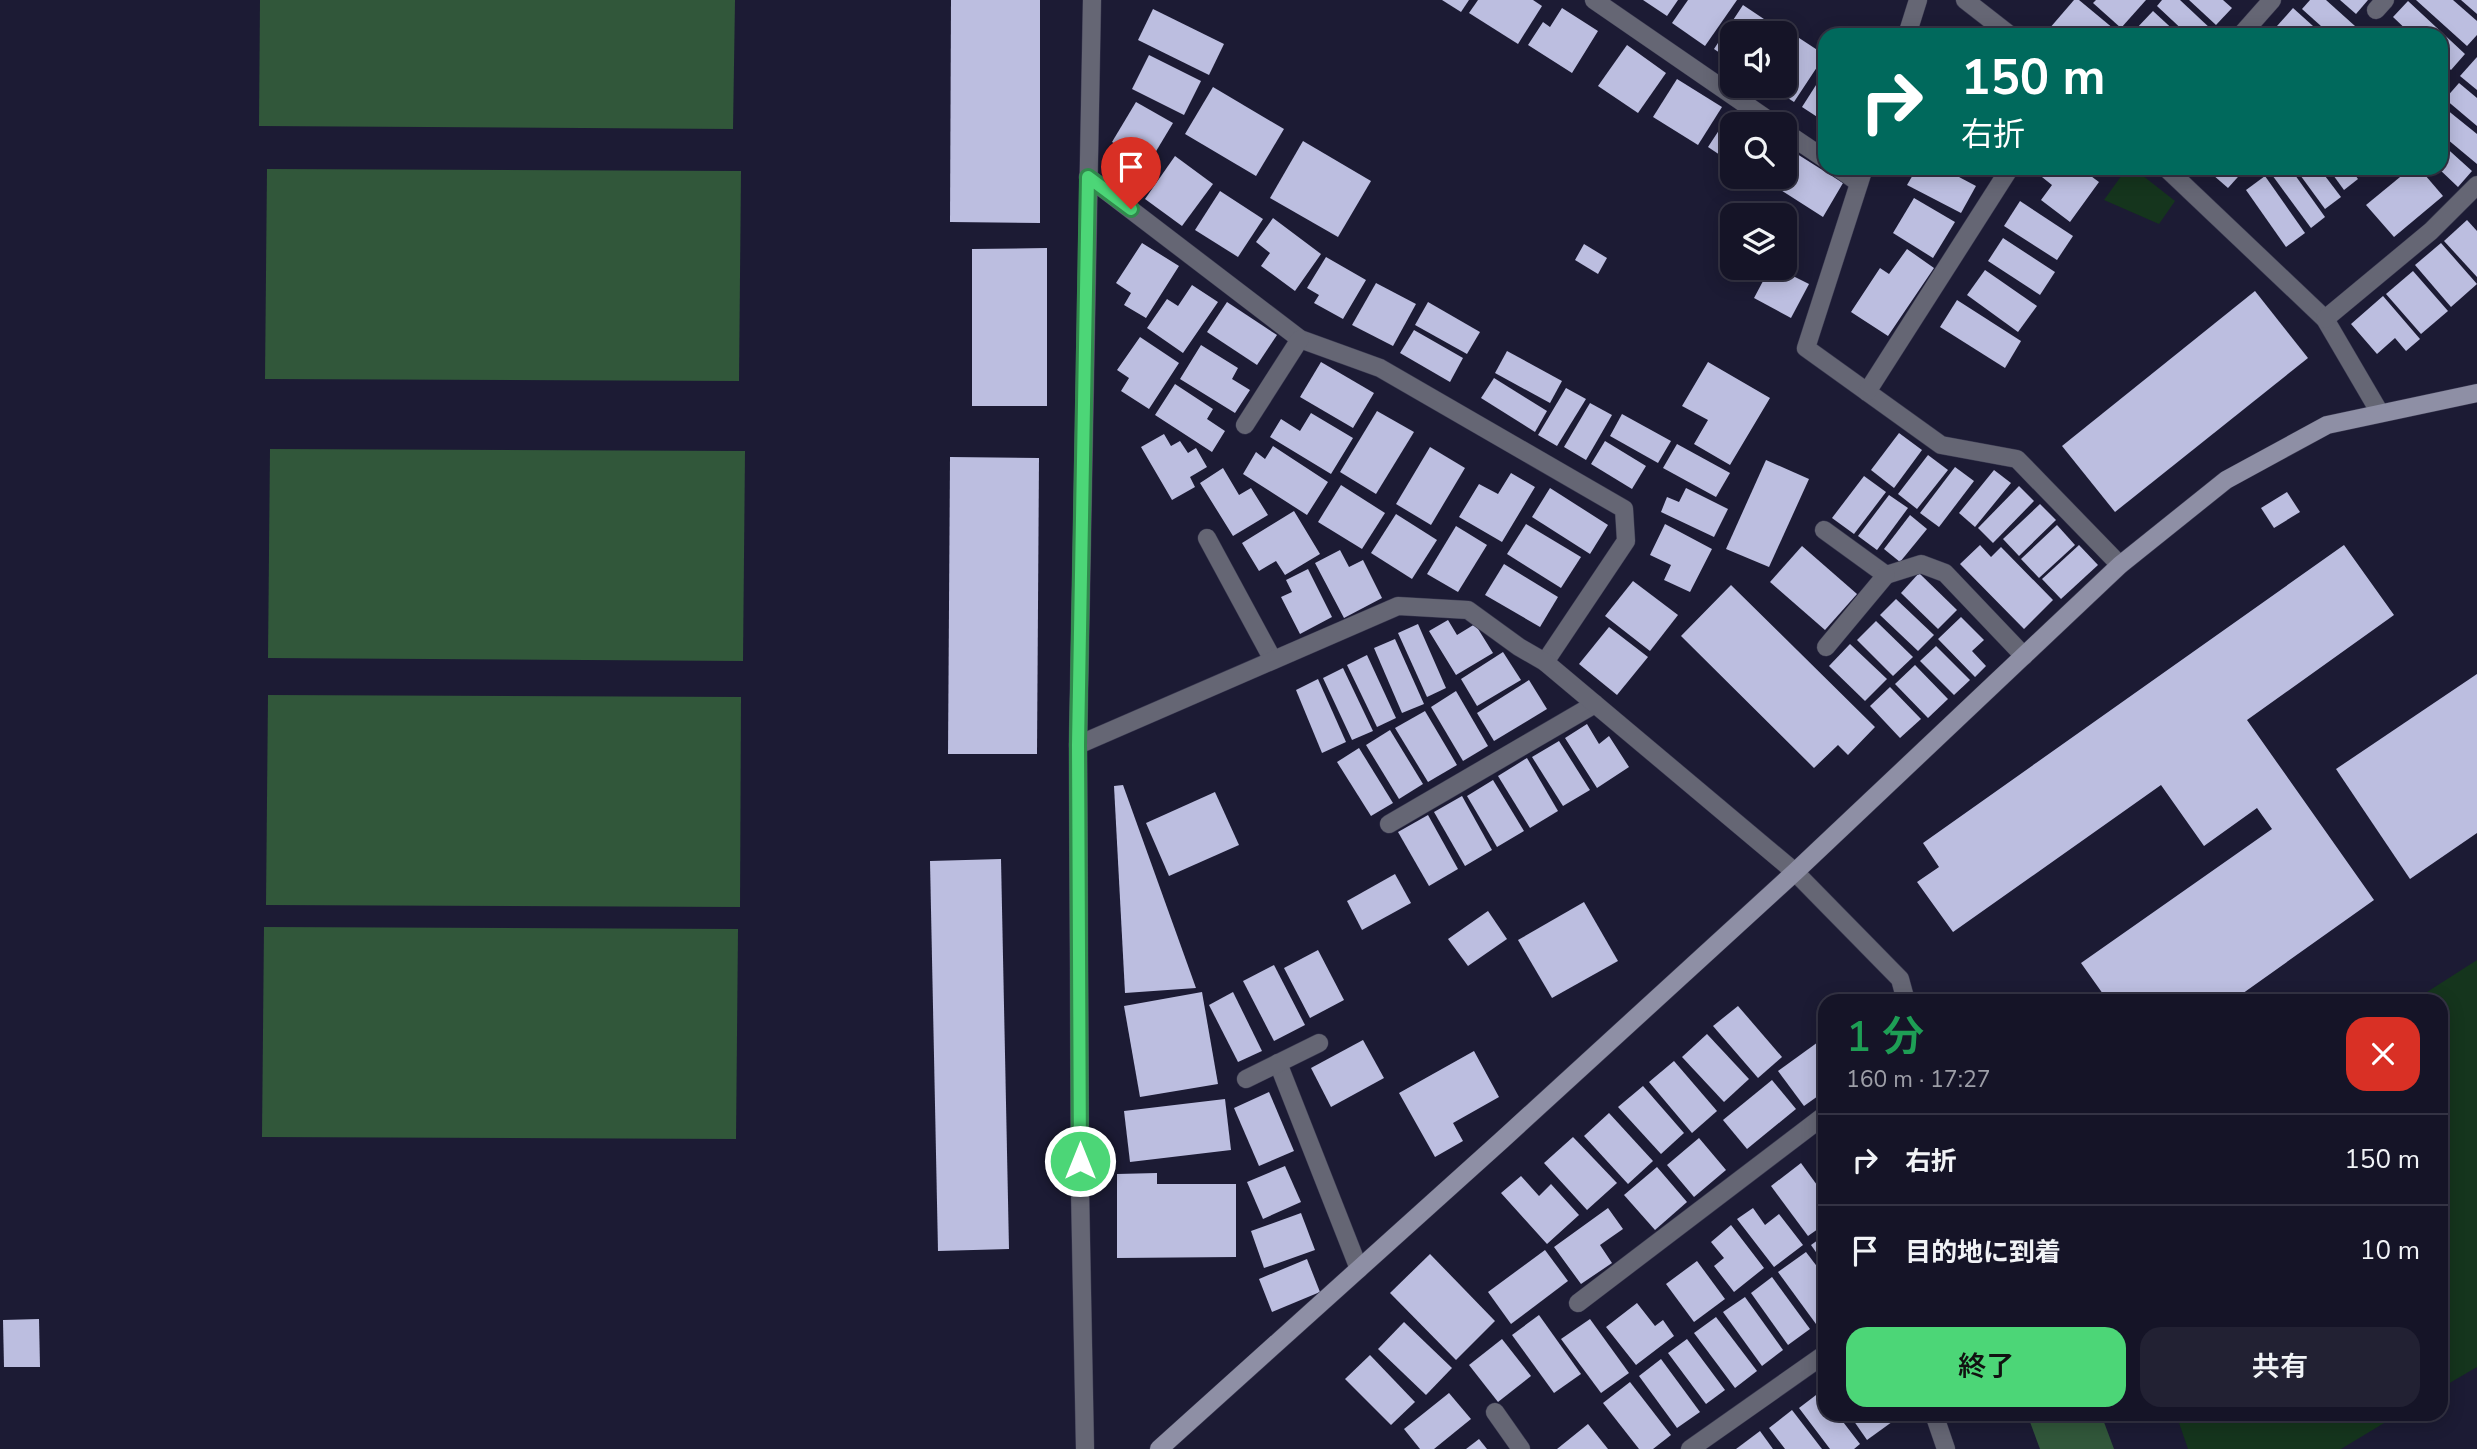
<!DOCTYPE html>
<html lang="ja">
<head>
<meta charset="utf-8">
<style>
  body { margin:0; font-family:"Nunito Sans","Noto Sans JP",sans-serif; background:#222133; color:#f1f3f6; height:100vh; display:flex; flex-direction:column; font-size:26px; white-space:nowrap }
  * { box-sizing:border-box; margin:0 }
  p { font-size:23px; color:#9d9ea7 }
  .icon { flex:none; width:38px; height:38px; fill:none; stroke:currentColor; stroke-width:2; stroke-linecap:round; stroke-linejoin:round }
  .map { position:relative; flex:1; overflow:hidden }
  .sheet { position:absolute; left:1818px; top:994px; width:630px; height:427px; display:flex; flex-direction:column; background:#151427; border-radius:21px; box-shadow:0 4px 18px #0003,0 0 0 2px #343344 }
  .sheet>* { flex:none }
  .banner { position:absolute; left:1818px; top:28px; width:630px; height:147px; border-radius:21px; box-shadow:0 4px 18px #0003,0 0 0 2px #343344; background:#00695c; color:#fff; overflow:hidden }
  .controls { position:absolute; left:1720px; top:21px; display:grid; gap:14px }
  .controls a { display:grid; place-items:center; width:77px; height:77px; border-radius:14px; background:#151427; box-shadow:0 4px 18px #0003,0 0 0 2px #343344; font-size:35px }
  .pin { position:absolute; display:grid; place-items:center; width:60px; height:60px; color:#fff; margin:-72px -30px; border-radius:50% 50% 50% 0; rotate:-45deg; box-shadow:0 0 7px #0007 }
  .pin .icon { rotate:45deg }
  .me { position:absolute; width:77px; margin:-38px; rotate:0deg; stroke-linejoin:round; filter:drop-shadow(0 0 5px #0008) }
  .turn { display:flex; align-items:center; gap:24px; height:147px; padding:0 28px; font-size:32px }
  .turn .icon { width:91px; height:91px; stroke-width:2.5 }
  .turn b { display:block; font-size:49px; line-height:60px }
  .round { display:grid; place-items:center; flex:none; width:74px; height:74px; border-radius:21px; background:#222133 }
  .overview { display:flex; align-items:center; justify-content:space-between; height:119px; padding:0 28px }
  h1 { font-size:42px; font-weight:600; line-height:52px; color:#1e9e55 }
  .button { display:flex; gap:14px; margin-top:auto; padding:14px 28px }
  .button a { flex:1; height:80px; border-radius:21px; background:#4cd677; color:#111; font-size:28px; font-weight:600; line-height:80px; text-align:center }
  .button a+a { background:#222133; color:#f1f3f6 }
  ul { padding:0; list-style:none }
  li { display:flex; align-items:center; gap:21px; height:91px; padding:0 28px; border-top:2px solid #343344 }
  li div { flex:1 }
  li b { display:block; font-size:26px }
  li em { font-style:normal }
  .map>svg:first-child { display:block }
</style>
</head>
<body>
<div class="map">
<svg width="2477" height="1449" viewBox="0 0 2477 1449">
  <rect width="100%" height="100%" fill="#1c1b34"/>
  <g fill="#15351d">
    <polygon points="2127,168 2133,168 2175,201 2159,224 2104,200"/>
    <polygon points="2477,960 2477,1367 2441,1388 2441,1001 2413,1001"/>
    <polygon points="2176,1414 2399,1414 2341,1449 2188,1449"/>
  </g>
  <g fill="#31573a">
    <polygon points="260,0 735,0 733,129 259,126"/>
    <polygon points="267,169 741,171 739,381 265,379"/>
    <polygon points="270,449 745,451 743,661 268,658"/>
    <polygon points="268,695 741,697 740,907 266,905"/>
    <polygon points="264,927 738,929 736,1139 262,1137"/>
    <polygon points="2027,1414 2101,1414 2114,1449 2040,1449"/>
  </g>
  <g fill="#bcbee0">
    <polygon points="951,0 1040,0 1040,223 950,222"/>
    <polygon points="1442,0 1469,0 1461,12"/>
    <polygon points="1478,0 1533,0 1542,6 1518,44 1469,13"/>
    <polygon points="1643,0 1678,0 1667,16"/>
    <polygon points="1688,0 1737,0 1705,46 1672,23"/>
    <polygon points="2074,0 2079,0 2114,29 2110,35 2056,35 2049,29"/>
    <polygon points="2096,0 2146,0 2121,28 2093,3"/>
    <polygon points="2162,0 2180,0 2212,30 2207,35 2188,35 2157,6"/>
    <polygon points="2189,0 2223,0 2232,8 2216,25"/>
    <polygon points="2310,0 2326,0 2365,35 2331,35 2302,9"/>
    <polygon points="2340,0 2368,0 2356,14"/>
    <polygon points="2416,0 2453,0 2477,21 2477,35 2467,46"/>
    <polygon points="2461,0 2477,0 2477,14"/>
    <polygon points="2408,1 2465,54 2451,70 2441,61 2441,35 2412,35 2393,17"/>
    <polygon points="1743,5 1782,31 1780,33 1732,33 1732,61 1714,49"/>
    <polygon points="1562,8 1598,31 1572,73 1528,45 1543,22 1550,27"/>
    <polygon points="2293,8 2323,35 2287,35 2277,26"/>
    <polygon points="1153,9 1224,44 1209,75 1138,40"/>
    <polygon points="2153,11 2179,35 2140,35 2135,30"/>
    <polygon points="1790,32 1825,55 1794,102 1769,86 1785,86 1785,40"/>
    <polygon points="1627,45 1666,73 1638,113 1598,86"/>
    <polygon points="1149,55 1201,81 1184,115 1132,89"/>
    <polygon points="2477,57 2477,90 2460,76"/>
    <polygon points="1825,71 1825,122 1802,107"/>
    <polygon points="1677,79 1722,107 1698,145 1653,117"/>
    <polygon points="2459,83 2477,98 2477,126 2445,99"/>
    <polygon points="1213,87 1284,129 1256,176 1185,134"/>
    <polygon points="1136,102 1173,123 1149,163 1112,142"/>
    <polygon points="2441,105 2477,134 2477,164 2441,134"/>
    <polygon points="1731,112 1751,124 1732,124 1732,163 1708,147"/>
    <polygon points="1303,141 1371,181 1338,237 1270,198"/>
    <polygon points="2441,143 2472,171 2458,187 2438,168 2441,168"/>
    <polygon points="1786,147 1843,183 1823,217 1765,180 1767,177 1785,177"/>
    <polygon points="1175,156 1213,184 1182,226 1145,199"/>
    <polygon points="1917,168 1942,168 1976,186 1961,213 1907,185"/>
    <polygon points="2041,168 2080,168 2099,182 2070,222 2041,200 2052,185 2037,173"/>
    <polygon points="2205,168 2246,168 2228,188"/>
    <polygon points="2267,168 2290,168 2325,217 2311,228"/>
    <polygon points="2295,168 2319,168 2341,197 2325,209"/>
    <polygon points="2328,168 2350,168 2358,179 2344,190"/>
    <polygon points="2411,168 2419,168 2443,196 2394,237 2366,205"/>
    <polygon points="2265,176 2305,233 2286,247 2246,190"/>
    <polygon points="1220,191 1263,219 1238,257 1195,230"/>
    <polygon points="1914,198 1955,222 1933,258 1893,233"/>
    <polygon points="2020,201 2073,236 2057,260 2004,226"/>
    <polygon points="1273,218 1321,254 1295,291 1261,266 1270,253 1256,242"/>
    <polygon points="2467,220 2477,231 2477,277 2444,241"/>
    <polygon points="2003,238 2055,272 2040,295 1988,261"/>
    <polygon points="1142,243 1179,266 1146,318 1124,305 1131,293 1116,283"/>
    <polygon points="2441,243 2477,284 2451,307 2415,265"/>
    <polygon points="1584,244 1607,258 1598,274 1575,260"/>
    <polygon points="1047,248 1047,406 972,406 972,249"/>
    <polygon points="1907,249 1934,268 1888,336 1851,312 1880,268 1889,274"/>
    <polygon points="1326,257 1366,280 1343,319 1314,303 1319,295 1307,288"/>
    <polygon points="1770,268 1777,268 1809,284 1791,318 1754,298"/>
    <polygon points="1985,270 2037,306 2018,332 1967,295"/>
    <polygon points="2413,271 2448,311 2421,334 2386,294"/>
    <polygon points="1376,283 1416,304 1393,346 1352,325"/>
    <polygon points="1192,285 1218,302 1183,353 1147,328 1167,299 1178,306"/>
    <polygon points="2255,291 2308,358 2115,512 2062,446"/>
    <polygon points="2383,296 2420,339 2406,351 2395,338 2377,354 2351,324"/>
    <polygon points="1957,300 2021,341 2005,368 1940,327"/>
    <polygon points="1227,302 1277,335 1257,365 1207,332"/>
    <polygon points="1428,302 1480,332 1467,354 1415,325"/>
    <polygon points="1414,330 1463,358 1450,382 1400,353"/>
    <polygon points="1140,337 1179,363 1149,409 1121,391 1129,378 1117,370"/>
    <polygon points="1201,345 1238,368 1232,379 1250,390 1235,413 1180,379"/>
    <polygon points="1507,351 1562,381 1550,403 1495,373"/>
    <polygon points="1321,362 1374,393 1353,428 1300,397"/>
    <polygon points="1708,362 1770,398 1730,465 1694,444 1708,420 1682,406"/>
    <polygon points="1494,378 1547,411 1535,432 1481,398"/>
    <polygon points="1175,384 1213,409 1207,419 1225,431 1212,452 1155,415"/>
    <polygon points="1566,388 1586,399 1557,446 1538,435"/>
    <polygon points="1590,403 1612,415 1586,460 1564,447"/>
    <polygon points="1377,411 1414,432 1376,494 1340,472"/>
    <polygon points="1311,413 1353,438 1331,474 1270,437 1281,419 1300,431"/>
    <polygon points="1622,414 1671,441 1658,463 1610,436"/>
    <polygon points="1899,433 1922,450 1894,488 1871,470"/>
    <polygon points="1164,434 1171,446 1180,441 1188,453 1196,448 1207,467 1190,477 1195,487 1172,500 1141,447"/>
    <polygon points="1605,441 1646,466 1632,489 1591,464"/>
    <polygon points="1677,444 1730,473 1716,497 1663,468"/>
    <polygon points="1273,446 1328,482 1307,515 1243,474 1256,452 1265,459"/>
    <polygon points="1430,447 1465,468 1431,525 1396,504"/>
    <polygon points="1928,455 1948,470 1917,509 1898,494"/>
    <polygon points="950,457 1039,458 1037,754 948,754"/>
    <polygon points="1766,460 1809,479 1769,567 1726,549"/>
    <polygon points="1955,467 1974,481 1939,527 1920,513"/>
    <polygon points="1223,468 1239,495 1251,488 1268,515 1233,536 1200,483"/>
    <polygon points="1994,470 2011,483 1975,527 1959,513"/>
    <polygon points="1511,473 1535,487 1502,542 1459,517 1479,484 1498,494"/>
    <polygon points="1864,476 1886,492 1854,534 1832,518"/>
    <polygon points="1341,485 1385,513 1362,549 1318,522"/>
    <polygon points="2019,486 2034,501 1993,543 1978,528"/>
    <polygon points="1550,488 1608,525 1590,554 1532,517"/>
    <polygon points="1686,488 1728,509 1714,537 1661,512 1667,497 1679,502"/>
    <polygon points="2287,492 2300,512 2274,528 2261,508"/>
    <polygon points="1889,495 1908,508 1877,550 1858,536"/>
    <polygon points="2040,504 2056,520 2019,556 2003,539"/>
    <polygon points="1294,511 1320,554 1285,575 1276,561 1259,571 1242,543"/>
    <polygon points="1396,514 1437,540 1412,579 1371,553"/>
    <polygon points="1910,515 1927,529 1900,562 1884,549"/>
    <polygon points="1526,524 1581,557 1561,588 1507,554"/>
    <polygon points="1665,524 1712,549 1690,592 1664,580 1671,565 1650,555"/>
    <polygon points="2057,525 2075,545 2039,578 2021,559"/>
    <polygon points="1456,526 1487,545 1458,592 1427,574"/>
    <polygon points="1980,545 1991,557 2001,547 2053,600 2024,629 1960,564"/>
    <polygon points="2079,545 2098,565 2061,599 2042,579"/>
    <polygon points="2344,545 2394,615 2247,720 2374,900 2232,1001 2108,1001 2081,963 2272,829 2257,808 2204,846 2161,785 1953,932 1917,882 1939,867 1923,843"/>
    <polygon points="1802,546 1857,594 1825,630 1770,582"/>
    <polygon points="1340,550 1349,567 1363,560 1382,598 1344,618 1315,563"/>
    <polygon points="1504,564 1558,597 1540,627 1485,595"/>
    <polygon points="1308,569 1332,617 1300,634 1281,597 1292,592 1286,580"/>
    <polygon points="1919,573 1957,610 1938,629 1901,593"/>
    <polygon points="1633,581 1678,615 1650,651 1605,616"/>
    <polygon points="1731,585 1875,727 1848,755 1838,745 1814,768 1681,636"/>
    <polygon points="1896,599 1934,635 1918,651 1880,615"/>
    <polygon points="1961,617 1984,640 1972,651 1986,666 1975,677 1938,639"/>
    <polygon points="1448,620 1457,635 1475,624 1493,653 1456,675 1429,631"/>
    <polygon points="1876,621 1913,657 1893,676 1857,640"/>
    <polygon points="1418,624 1446,688 1427,697 1398,633"/>
    <polygon points="1609,627 1648,657 1617,695 1579,664"/>
    <polygon points="1395,639 1424,704 1402,713 1374,648"/>
    <polygon points="1850,644 1887,679 1865,701 1829,666"/>
    <polygon points="1936,646 1970,680 1954,695 1920,661"/>
    <polygon points="1503,652 1521,680 1477,706 1461,679"/>
    <polygon points="1367,655 1396,718 1377,727 1347,665"/>
    <polygon points="1915,665 1948,699 1928,718 1895,684"/>
    <polygon points="1343,668 1373,731 1352,740 1323,678"/>
    <polygon points="2477,674 2477,833 2410,879 2336,769"/>
    <polygon points="1318,679 1346,742 1322,753 1296,690"/>
    <polygon points="1529,680 1547,709 1494,741 1477,713"/>
    <polygon points="1890,687 1921,719 1900,738 1870,706"/>
    <polygon points="1456,691 1488,746 1463,761 1431,707"/>
    <polygon points="1425,711 1457,765 1428,782 1395,728"/>
    <polygon points="1587,724 1599,744 1609,736 1629,767 1597,788 1565,738"/>
    <polygon points="1390,730 1423,784 1399,799 1366,745"/>
    <polygon points="1559,741 1590,790 1563,806 1532,757"/>
    <polygon points="1359,748 1393,803 1371,816 1337,762"/>
    <polygon points="1527,758 1558,811 1530,828 1498,776"/>
    <polygon points="1493,780 1524,831 1497,847 1467,796"/>
    <polygon points="1123,785 1196,988 1125,993 1114,786"/>
    <polygon points="1215,792 1239,845 1169,876 1146,823"/>
    <polygon points="1462,796 1492,850 1465,866 1434,812"/>
    <polygon points="1428,815 1458,869 1429,886 1398,832"/>
    <polygon points="1001,859 1009,1249 938,1251 930,861"/>
    <polygon points="1395,874 1411,903 1362,930 1347,901"/>
    <polygon points="1584,902 1618,961 1552,998 1518,940"/>
    <polygon points="1488,911 1507,939 1468,966 1448,939"/>
    <polygon points="1318,950 1344,1000 1310,1018 1284,968"/>
    <polygon points="1274,965 1305,1025 1274,1041 1243,981"/>
    <polygon points="1202,992 1218,1084 1140,1097 1124,1006"/>
    <polygon points="1233,992 1262,1051 1238,1062 1209,1005"/>
    <polygon points="1738,1006 1782,1057 1758,1078 1713,1026"/>
    <polygon points="1707,1034 1749,1079 1724,1102 1682,1057"/>
    <polygon points="1825,1037 1825,1091 1804,1106 1778,1071"/>
    <polygon points="1363,1040 1384,1078 1331,1107 1311,1068"/>
    <polygon points="1474,1051 1499,1097 1453,1123 1463,1141 1435,1157 1399,1093"/>
    <polygon points="1674,1061 1717,1111 1692,1133 1649,1082"/>
    <polygon points="1772,1080 1796,1109 1747,1149 1723,1120"/>
    <polygon points="1643,1086 1684,1133 1661,1154 1618,1107"/>
    <polygon points="1269,1092 1294,1151 1259,1166 1234,1108"/>
    <polygon points="1225,1099 1231,1150 1130,1162 1124,1111"/>
    <polygon points="1609,1113 1653,1161 1628,1184 1584,1136"/>
    <polygon points="1573,1137 1617,1183 1587,1210 1544,1163"/>
    <polygon points="1699,1138 1726,1170 1694,1197 1667,1165"/>
    <polygon points="1801,1163 1825,1196 1825,1224 1808,1236 1771,1186"/>
    <polygon points="1285,1166 1301,1202 1263,1219 1247,1182"/>
    <polygon points="1657,1167 1687,1202 1655,1230 1624,1195"/>
    <polygon points="1157,1173 1157,1184 1236,1184 1236,1257 1117,1258 1117,1174"/>
    <polygon points="1521,1176 1539,1196 1551,1184 1579,1215 1547,1244 1501,1193"/>
    <polygon points="1608,1208 1623,1229 1600,1245 1612,1263 1581,1284 1554,1247"/>
    <polygon points="1753,1208 1765,1225 1779,1214 1803,1245 1774,1267 1737,1219"/>
    <polygon points="1301,1213 1315,1250 1264,1268 1251,1231"/>
    <polygon points="1731,1225 1764,1268 1734,1292 1714,1266 1724,1258 1711,1242"/>
    <polygon points="1825,1235 1825,1265 1811,1245"/>
    <polygon points="1545,1250 1568,1281 1511,1324 1488,1292"/>
    <polygon points="1806,1252 1825,1277 1825,1318 1816,1324 1778,1272"/>
    <polygon points="1430,1254 1495,1321 1456,1360 1390,1293"/>
    <polygon points="1307,1259 1320,1292 1272,1312 1259,1279"/>
    <polygon points="1697,1261 1725,1299 1694,1322 1666,1284"/>
    <polygon points="1772,1277 1810,1329 1788,1345 1751,1293"/>
    <polygon points="1745,1297 1783,1350 1762,1366 1723,1312"/>
    <polygon points="1637,1303 1655,1326 1663,1320 1674,1336 1636,1365 1606,1327"/>
    <polygon points="1539,1315 1581,1374 1554,1393 1512,1335"/>
    <polygon points="1716,1317 1757,1371 1735,1388 1694,1333"/>
    <polygon points="39,1319 40,1367 4,1367 3,1320"/>
    <polygon points="1590,1319 1629,1373 1601,1393 1561,1339"/>
    <polygon points="1404,1322 1452,1368 1426,1395 1378,1349"/>
    <polygon points="1502,1339 1531,1376 1498,1402 1469,1365"/>
    <polygon points="1687,1339 1725,1390 1706,1404 1668,1353"/>
    <polygon points="1370,1355 1415,1402 1391,1425 1345,1379"/>
    <polygon points="1661,1359 1700,1412 1677,1428 1639,1376"/>
    <polygon points="1630,1382 1671,1435 1653,1449 1639,1449 1603,1403"/>
    <polygon points="1820,1392 1825,1398 1825,1414 1837,1414 1860,1444 1854,1449 1830,1449 1799,1408"/>
    <polygon points="1449,1393 1471,1419 1434,1449 1420,1449 1404,1429"/>
    <polygon points="1792,1410 1822,1449 1785,1449 1769,1428"/>
    <polygon points="1849,1414 1903,1414 1867,1440"/>
    <polygon points="1588,1424 1608,1449 1557,1449"/>
    <polygon points="1760,1431 1773,1449 1736,1449"/>
    <polygon points="1479,1439 1487,1449 1466,1449"/>
  </g>
  <g fill="none" stroke-linecap="round" stroke-linejoin="round">
    <g stroke="#393850" stroke-width="19">
      <g id="lane">
        <polyline points="1594,0 1774,124"/>
        <polyline points="2376,10 2385,0"/>
        <polyline points="2241,35 2272,0"/>
        <polyline points="1785,132 1825,159"/>
        <polyline points="1838,168 1859,183"/>
        <polyline points="1088,177 1300,339 1380,368 1624,509 1626,541 1545,662"/>
        <polyline points="1245,425 1300,339"/>
        <polyline points="1824,530 1886,575 1921,564 1945,573 2024,656"/>
        <polyline points="1207,538 1273,660"/>
        <polyline points="1826,647 1886,575"/>
        <polyline points="1389,824 1595,704"/>
        <polyline points="1278,1063 1359,1269"/>
        <polyline points="1246,1079 1319,1043"/>
        <polyline points="1495,1412 1521,1449"/>
      </g>
    </g>
    <g stroke="#393850" stroke-width="19">
      <g id="street">
        <polyline points="1965,0 2010,35"/>
        <polyline points="1907,35 1918,0"/>
        <polyline points="1864,168 1806,348 1941,445 2017,459 2120,565"/>
        <polyline points="2166,168 2325,319 2380,413"/>
        <polyline points="2325,319 2431,231 2477,185"/>
        <polyline points="1867,392 2010,168"/>
        <polyline points="1078,745 1398,606 1468,610 1519,647 1545,662 1795,872 1900,979 1906,1001"/>
        <polyline points="1578,1303 1825,1115"/>
        <polyline points="1934,1414 1946,1449"/>
        <polyline points="1085,1449 1080,1189 1078,745 1092,0"/>
        <polyline points="1690,1449 1825,1354"/>
      </g>
    </g>
    <g stroke="#393850" stroke-width="19">
      <polyline id="secondary" points="1159,1449 1502,1140 1795,872 2120,565 2226,480 2327,425 2477,393"/>
    </g>
    <use href="#lane" stroke="#656674" stroke-width="18"/>
    <use href="#street" stroke="#656674" stroke-width="18"/>
    <use href="#secondary" stroke="#8e8fa5" stroke-width="18"/>
  </g>
  <g fill="none" stroke-linecap="round" stroke-linejoin="round">
    <g stroke="#318b4d" stroke-width="18">
      <polyline id="route" points="1080,1161 1078,745 1088,177 1131,209"/>
    </g>
    <use href="#route" stroke="#4cd677" stroke-width="12"/>
  </g>
</svg>
<div class="controls">
<a><svg class="icon" aria-label="sound" viewBox="0 0 24 24"><path d="M4 9h4l5-4v14l-5-4H4zM17 9q2 3 0 6"/></svg></a>
<a><svg class="icon" aria-label="search" viewBox="0 0 24 24"><circle cx="10" cy="10" r="6"/><path d="M15 15l6 6"/></svg></a>
<a><svg class="icon" aria-label="layers" viewBox="0 0 24 24"><path d="M12 4l9 5-9 5-9-5zM3 14l9 5 9-5"/></svg></a>
</div>
<div class="pin" style="left:1131px;top:209px;background:#d93025"><svg class="icon" aria-label="arrive" viewBox="0 0 24 24"><path d="M6 21V4h12l-3 4 3 4H6"/></svg></div>
<svg class="me" style="left:1080px;top:1161px" viewBox="-20 -20 40 40"><circle r="17" fill="#4cd677" stroke="#fff" stroke-width="3"/><path d="M0-11L8 9 0 5-8 9z" fill="#fff"/></svg>
<div class="banner">
<div class="turn"><svg class="icon" aria-label="right" viewBox="0 0 24 24"><path d="M7 20v-9h11M14 6l5 5-5 5"/></svg><div><b>150 m</b>右折</div></div>
</div>
<section class="sheet">
<div class="overview"><div><h1>1 分</h1><p>160 m · 17:27</p></div><a class="round" style="background:#d93025;color:#fff"><svg class="icon" aria-label="close" viewBox="0 0 24 24"><path d="M6 6l12 12M18 6L6 18"/></svg></a></div>
<ul>
<li><svg class="icon" aria-label="right" viewBox="0 0 24 24"><path d="M7 20v-9h11M14 6l5 5-5 5"/></svg><div><b>右折</b></div><em>150 m</em></li>
<li><svg class="icon" aria-label="arrive" viewBox="0 0 24 24"><path d="M6 21V4h12l-3 4 3 4H6"/></svg><div><b>目的地に到着</b></div><em>10 m</em></li>
</ul>
<div class="button"><a>終了</a><a>共有</a></div>
</section>
</div>
</body>
</html>
